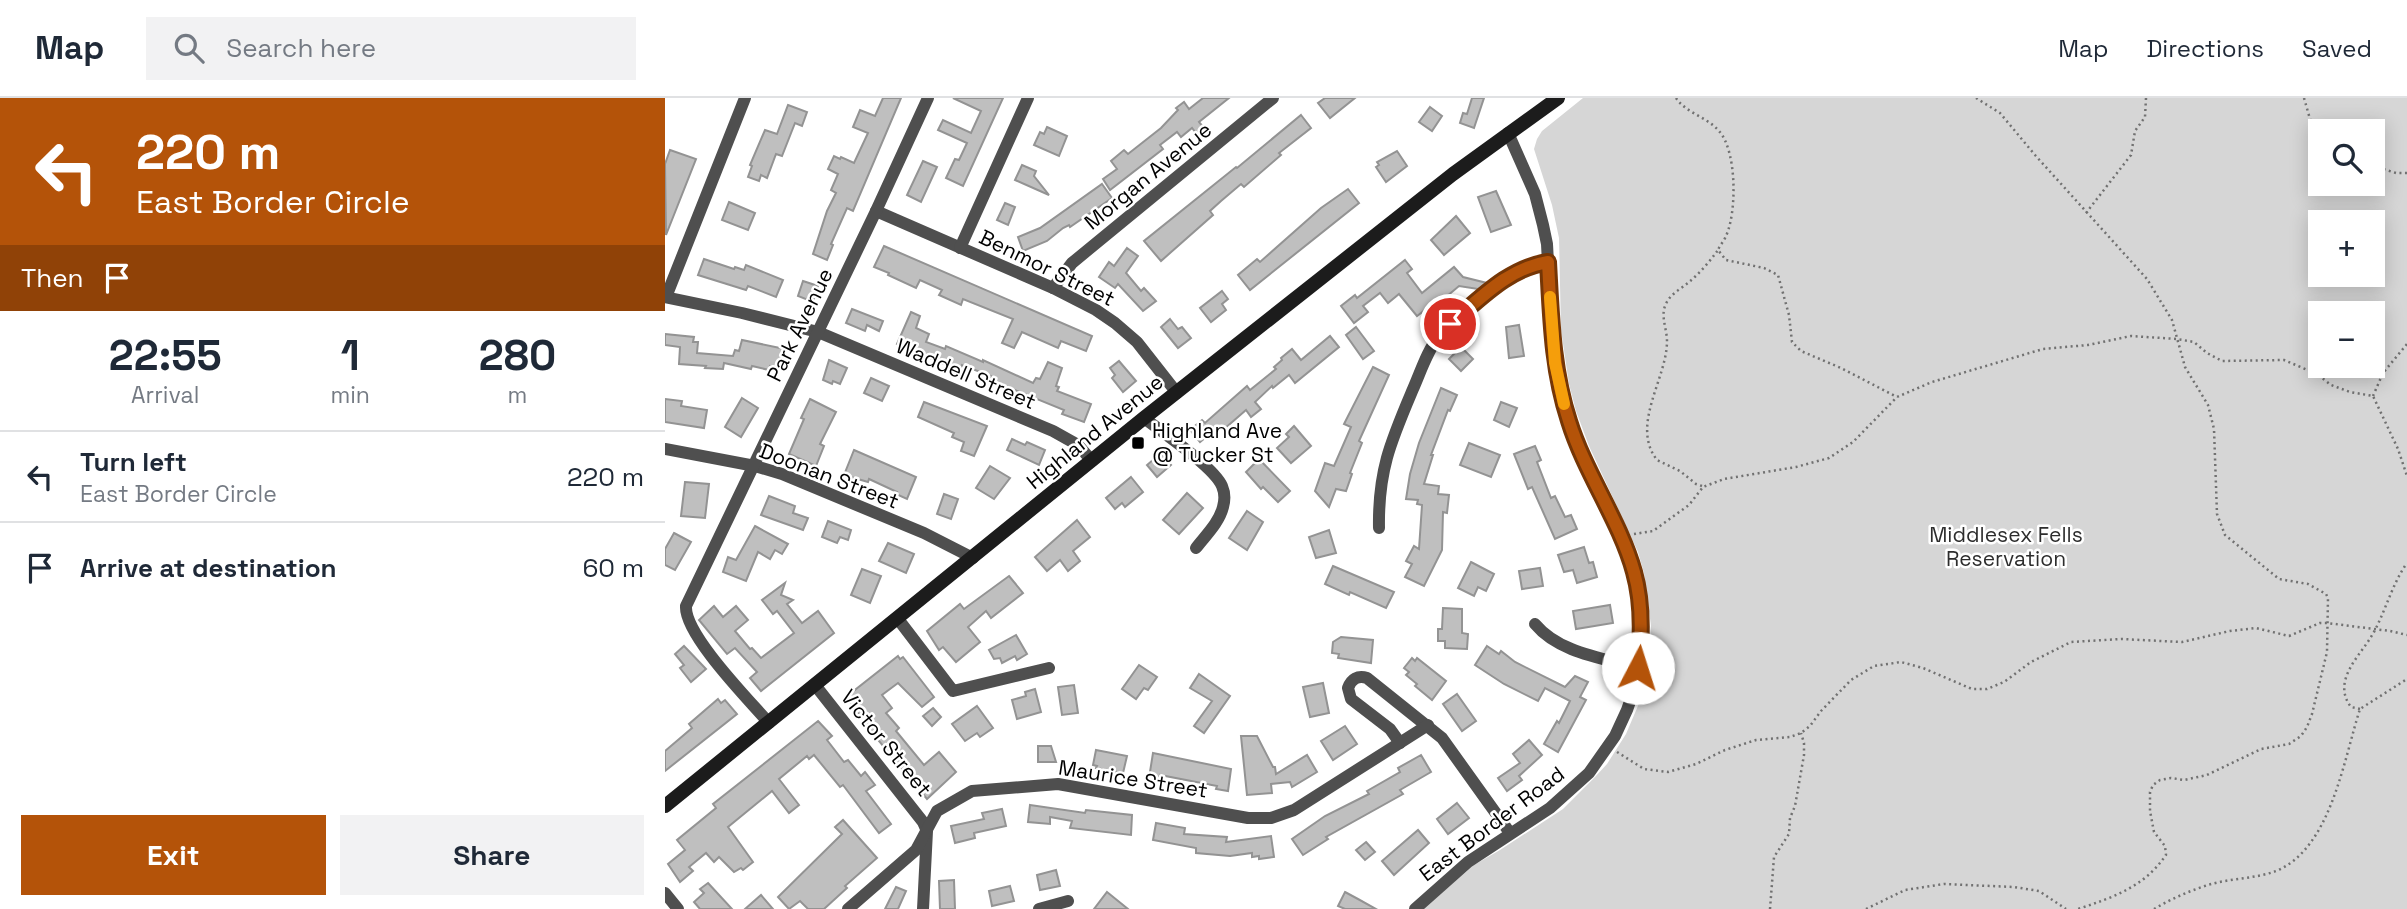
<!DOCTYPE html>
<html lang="en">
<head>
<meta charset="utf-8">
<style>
  body { margin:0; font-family:"Space Grotesk",sans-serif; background:#f2f2f3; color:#1f2937; height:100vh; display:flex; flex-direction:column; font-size:26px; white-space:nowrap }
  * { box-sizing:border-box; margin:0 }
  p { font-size:23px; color:#747a83 }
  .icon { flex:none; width:38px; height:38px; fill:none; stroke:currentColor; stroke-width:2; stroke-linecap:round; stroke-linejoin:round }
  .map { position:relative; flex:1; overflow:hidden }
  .details { display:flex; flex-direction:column; background:#fff; width:665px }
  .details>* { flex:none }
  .guide { background:#b45309; color:#fff; overflow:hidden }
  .fabs { position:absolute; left:1643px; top:21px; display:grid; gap:14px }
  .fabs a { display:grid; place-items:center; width:77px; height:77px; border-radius:0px; background:#fff; box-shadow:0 4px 18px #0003; font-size:35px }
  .pin { position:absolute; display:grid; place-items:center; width:60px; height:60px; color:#fff; margin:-30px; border:4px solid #fff; border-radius:50%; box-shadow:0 2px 7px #0007 }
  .me { position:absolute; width:77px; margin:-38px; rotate:5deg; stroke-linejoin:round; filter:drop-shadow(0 0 5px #0008) }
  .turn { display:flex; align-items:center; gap:24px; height:147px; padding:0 21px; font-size:32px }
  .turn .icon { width:91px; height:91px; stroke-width:2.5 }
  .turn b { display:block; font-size:49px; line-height:60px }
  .then { display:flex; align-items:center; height:66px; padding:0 21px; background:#0003; gap:14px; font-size:26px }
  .eta { display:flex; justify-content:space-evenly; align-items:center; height:119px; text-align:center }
  .eta b { font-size:42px; font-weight:700; line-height:49px }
  .action { display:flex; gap:14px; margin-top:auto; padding:14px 21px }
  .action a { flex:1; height:80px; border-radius:0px; background:#b45309; color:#fff; font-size:28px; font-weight:700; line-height:80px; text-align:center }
  .action a+a { background:#f2f2f3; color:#1f2937 }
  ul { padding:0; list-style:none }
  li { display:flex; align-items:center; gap:21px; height:91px; padding:0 21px; border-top:2px solid #e0e1e3 }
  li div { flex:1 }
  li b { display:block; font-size:26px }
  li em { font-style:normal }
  header { display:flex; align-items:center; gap:42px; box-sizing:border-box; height:98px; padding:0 35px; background:#fff; border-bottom:2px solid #e0e1e3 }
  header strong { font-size:33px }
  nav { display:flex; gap:38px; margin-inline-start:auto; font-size:24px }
  .search { width:490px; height:63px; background:#f2f2f3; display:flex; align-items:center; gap:18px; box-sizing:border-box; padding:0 24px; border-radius:0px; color:#747a83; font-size:26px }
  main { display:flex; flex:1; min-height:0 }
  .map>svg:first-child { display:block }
</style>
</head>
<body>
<header>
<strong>Map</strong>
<div class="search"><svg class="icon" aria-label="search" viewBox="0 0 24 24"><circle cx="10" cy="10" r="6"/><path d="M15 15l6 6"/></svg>Search here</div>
<nav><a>Map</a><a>Directions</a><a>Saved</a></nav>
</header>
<main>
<section class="details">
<div class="guide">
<div class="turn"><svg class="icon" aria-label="left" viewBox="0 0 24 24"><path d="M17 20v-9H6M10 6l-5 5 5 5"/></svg><div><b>220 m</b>East Border Circle</div></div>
<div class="then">Then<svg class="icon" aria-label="arrive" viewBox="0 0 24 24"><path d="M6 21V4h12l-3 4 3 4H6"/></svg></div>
</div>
<div class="eta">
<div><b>22:55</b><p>Arrival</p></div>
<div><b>1</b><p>min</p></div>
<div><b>280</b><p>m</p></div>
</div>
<ul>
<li><svg class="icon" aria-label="left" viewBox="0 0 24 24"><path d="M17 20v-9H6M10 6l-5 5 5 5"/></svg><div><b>Turn left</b><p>East Border Circle</p></div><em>220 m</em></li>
<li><svg class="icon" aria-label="arrive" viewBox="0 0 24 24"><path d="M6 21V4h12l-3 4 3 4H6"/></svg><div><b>Arrive at destination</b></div><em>60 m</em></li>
</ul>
<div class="action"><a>Exit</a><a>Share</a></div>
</section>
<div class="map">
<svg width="1742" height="811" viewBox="0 0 1742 811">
  <rect width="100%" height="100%" fill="#fff"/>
  <path fill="#d6d6d6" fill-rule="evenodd" d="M918,0H1742V811H758L809,767L835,752L898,711L930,679L942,666L961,636L978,596L982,577L986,528L979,475L973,454L924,348L911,313L904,286L896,232L894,140L887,107L869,51L872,41L877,33ZM1656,33H1708V86H1656ZM1656,124H1708V177H1656ZM1656,215H1708V268H1656Z"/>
  <g fill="#bfbfbf" stroke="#939393" stroke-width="2">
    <polygon points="218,0 236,0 188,113 182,110 166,146 168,147 162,162 148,156 162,113 171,95 166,92 173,76 163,71 169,58 175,61 176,59 189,65 203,35 188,29 195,12 210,18"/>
    <polygon points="288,0 338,0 298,88 281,80 290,61 294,62 302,45 273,32 278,22 306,35 316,13"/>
    <polygon points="538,0 564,0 534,24 539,30 531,35 527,30 516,39 512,34 495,47 498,51 445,92 438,81 452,71 446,63 459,52 463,56 496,30 513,12 511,10 519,4 524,11"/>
    <polygon points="660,0 690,0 665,20 653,5"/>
    <polygon points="807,0 819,0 809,30 795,25 798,15 802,16"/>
    <polygon points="123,7 142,14 137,28 130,25 117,58 111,56 102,80 96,77 94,83 83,79 87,68 85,67 100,32 112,36"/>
    <polygon points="765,9 777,18 767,33 754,24"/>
    <polygon points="636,17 646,30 614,55 616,57 579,89 576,86 556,103 545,113 548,117 496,163 479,143 571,69 572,70"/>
    <polygon points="382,29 402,38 394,58 369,47 375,34 379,36"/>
    <polygon points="5,52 31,61 1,137 0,66"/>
    <polygon points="732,53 742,68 721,84 711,69 714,67 712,64"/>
    <polygon points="258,63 272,69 256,104 242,97"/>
    <polygon points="357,67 371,73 369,78 384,97 350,82"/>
    <polygon points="437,86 447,100 405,129 404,127 398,130 382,143 358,153 353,139 375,130"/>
    <polygon points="683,91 694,105 585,192 573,177 592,161 595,164 656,110"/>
    <polygon points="831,93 846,127 826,134 813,99"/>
    <polygon points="64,104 90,115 83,132 57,122"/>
    <polygon points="340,105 350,109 343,127 332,122"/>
    <polygon points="791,118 805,135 779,157 766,142"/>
    <polygon points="219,148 427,238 421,253 396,243 393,250 357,234 349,250 337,245 348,221 298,201 296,207 274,197 277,192 255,182 251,190 223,177 224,175 209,169"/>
    <polygon points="462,150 473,158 461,175 476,193 479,190 491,203 478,213 453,186 450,190 434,179 444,164 449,168"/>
    <polygon points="39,161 69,171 70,169 79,172 81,167 118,182 111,199 83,188 81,192 33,177"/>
    <polygon points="740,162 747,171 742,175 757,195 789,169 798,179 822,185 813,191 794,188 762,215 760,212 752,218 734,196 723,205 715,195 698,208 703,214 689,225 676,208 690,197 692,200"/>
    <polygon points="138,183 153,188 148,204 133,198"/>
    <polygon points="557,193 563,201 557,206 561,212 546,224 535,210"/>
    <polygon points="187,211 218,223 214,233 202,227 200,233 181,225"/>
    <polygon points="246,214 255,218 251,230 264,236 261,244 280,251 281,248 318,264 318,262 368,285 371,280 375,281 383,264 397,270 391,288 394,289 392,293 426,306 419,324 397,316 399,312 325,282 326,278 297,267 295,273 232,246"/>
    <polygon points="505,221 513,231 517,229 526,240 513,250 496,229"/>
    <polygon points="854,227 859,258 844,260 841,229"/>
    <polygon points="691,229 709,253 698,261 681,237"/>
    <polygon points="0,236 29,239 28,244 33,244 32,255 68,258 70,252 74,253 77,242 120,251 116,271 105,268 104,272 87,268 86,271 59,265 58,271 40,270 41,268 14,266 15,249 0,247"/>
    <polygon points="665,238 674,249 630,285 624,277 608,290 607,288 590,304 596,311 586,319 581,312 558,332 553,329 535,344 525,332 537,322 540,325 582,288 585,292 611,271 609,269 617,262 616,260 627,251 636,262"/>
    <polygon points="796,249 808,261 796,273 784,261"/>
    <polygon points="164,262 182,270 175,286 168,283 167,286 158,282"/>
    <polygon points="454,263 471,283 458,294 447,280 450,277 445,270"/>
    <polygon points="708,269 724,277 694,343 697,345 685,375 687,376 681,393 671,391 664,409 650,393 660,365 669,368 686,329 679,326"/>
    <polygon points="206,280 224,288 217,303 199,295"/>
    <polygon points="776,290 792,297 785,313 783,312 766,357 768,357 759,386 774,388 773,396 784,397 782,415 778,414 777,452 759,488 740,479 747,466 741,463 749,448 754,451 757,407 752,406 753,402 741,401 745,376 754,345"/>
    <polygon points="77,300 93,310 76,339 60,329"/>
    <polygon points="0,301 17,303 16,308 42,312 39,330 0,324"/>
    <polygon points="145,301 171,314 155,346 159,348 151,368 124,356 139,321 136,320"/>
    <polygon points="259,304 322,328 309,358 296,353 299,344 287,339 289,335 253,319"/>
    <polygon points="836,304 852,310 844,329 829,322"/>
    <polygon points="629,328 646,348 626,365 612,350 624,339 621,336"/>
    <polygon points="347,341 360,347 362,344 380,352 374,367 342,352"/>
    <polygon points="804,345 835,357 826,379 795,367"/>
    <polygon points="870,348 876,362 872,364 886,400 890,398 900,419 906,417 912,431 890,441 867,389 863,391 849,356"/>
    <polygon points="189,352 251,379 242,401 231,396 232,394 204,381 203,384 179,377"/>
    <polygon points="496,355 506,367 492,379 482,367"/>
    <polygon points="594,361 625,393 613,404 598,389 596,391 581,374"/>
    <polygon points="325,368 345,380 329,401 311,390"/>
    <polygon points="466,379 478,394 460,409 457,405 450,411 441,400"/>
    <polygon points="20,384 44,386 40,420 16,418"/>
    <polygon points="522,395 538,410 514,436 498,422"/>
    <polygon points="279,396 293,401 286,421 272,416"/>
    <polygon points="104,398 130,408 128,415 143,420 138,432 96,417"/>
    <polygon points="582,413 598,424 582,452 564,440"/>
    <polygon points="412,422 425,439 408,453 415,463 403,473 395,462 382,473 370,459"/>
    <polygon points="163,423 186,432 183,442 175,439 172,445 157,439"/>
    <polygon points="90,428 123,446 117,456 110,452 105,461 93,454 81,483 58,474 63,459 71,462"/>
    <polygon points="664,432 671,455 651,460 644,439"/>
    <polygon points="9,435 26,444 10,472 0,467 0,451"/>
    <polygon points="223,445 249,456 241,475 214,463"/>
    <polygon points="919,449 924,465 928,464 932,479 912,485 908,472 899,474 893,457"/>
    <polygon points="806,464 829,476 821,493 813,489 809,498 793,490"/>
    <polygon points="668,468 729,494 721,510 685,494 684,497 660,486"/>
    <polygon points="875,470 878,488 857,491 854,473"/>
    <polygon points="197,471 216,478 205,505 186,497"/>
    <polygon points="344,478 358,495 326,520 321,513 303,529 315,544 291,564 278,549 274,552 262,533 295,506 299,511"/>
    <polygon points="120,485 116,497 128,502 122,506 137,525 153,513 169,535 96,593 85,580 92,574 70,550 62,556 34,522 49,508 58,519 71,508 83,522 70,533 85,551 87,550 96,560 129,535 112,513 108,516 97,502"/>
    <polygon points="945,507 948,525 911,531 908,513"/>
    <polygon points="778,510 797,511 797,535 803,536 802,551 780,550 780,543 773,543 773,531 777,531"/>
    <polygon points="351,537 362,556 352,562 350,558 337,565 335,560 329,561 324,552"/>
    <polygon points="676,539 708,542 706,565 673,560 674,556 667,555 668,544"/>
    <polygon points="19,548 41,571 26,584 15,570 19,567 10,556"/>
    <polygon points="822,548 834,556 836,553 850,564 900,589 910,578 923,584 915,599 921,602 893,654 879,646 892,623 894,625 905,603 880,590 873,603 839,586 810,567"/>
    <polygon points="233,558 235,561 238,559 269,599 257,609 233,585 217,597 227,610 221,615 234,630 231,633 259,667 274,654 291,674 262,701 204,631 181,599"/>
    <polygon points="747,560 750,563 752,560 781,583 767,602 750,588 752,586 741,577 744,574 739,570"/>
    <polygon points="474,567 492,579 483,592 479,590 471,601 457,591"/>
    <polygon points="534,576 565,598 539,635 529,628 547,603 525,590"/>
    <polygon points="658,585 664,615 645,619 638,589"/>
    <polygon points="409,587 413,615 397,617 393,589"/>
    <polygon points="370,591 376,614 352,621 347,602 361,598 360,594"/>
    <polygon points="792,596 811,623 797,633 778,606"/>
    <polygon points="53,601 56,605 60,602 72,616 0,673 0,653 27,630 24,626"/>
    <polygon points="312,608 328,630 315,639 312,635 300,643 287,626"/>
    <polygon points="268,610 276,619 267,628 258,618"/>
    <polygon points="153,623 167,638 162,642 179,664 183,662 196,678 200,674 210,687 201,693 226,726 214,735 178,687 175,689 149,657 144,661 142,658 114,681 134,707 124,715 107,693 63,729 88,764 78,772 76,770 69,774 54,759 49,764 41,755 24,769 28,773 15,784 3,766 20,752 12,742 51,710 48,706"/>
    <polygon points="680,628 692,646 668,662 656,643"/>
    <polygon points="576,638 592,638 608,669 610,669 611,676 642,657 652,674 627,689 625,684 606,686 607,695 582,697"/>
    <polygon points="864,642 877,657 854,678 857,682 842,693 833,680 855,665 848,656"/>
    <polygon points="373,648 386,648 391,664 373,664"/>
    <polygon points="431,652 462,658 458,675 431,670 432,668 428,667"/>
    <polygon points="488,655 566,671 563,693 551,691 552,688 495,677 494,682 484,680"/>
    <polygon points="756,657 766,674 735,692 738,696 661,739 663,741 638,757 627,741 660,718 704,696 702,693 735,674 733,670"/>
    <polygon points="792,705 804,720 783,736 772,721"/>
    <polygon points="365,707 420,715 421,712 467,717 466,737 405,730 407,723 385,719 385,726 363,724"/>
    <polygon points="337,711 341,728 309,735 310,740 290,745 286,728 319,721 317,715"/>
    <polygon points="178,722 212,760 180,788 182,790 159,811 143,811 135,803 124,811 113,799 177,736 170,729"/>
    <polygon points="491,725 520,730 519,736 562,739 561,744 606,738 609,759 594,761 594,758 587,759 587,755 565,758 531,755 531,750 488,742"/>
    <polygon points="753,732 764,745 729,777 717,763"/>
    <polygon points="701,744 710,754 700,762 691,752"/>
    <polygon points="391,772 395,788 375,792 372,777"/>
    <polygon points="289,782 290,811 275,811 274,783"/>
    <polygon points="43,785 67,811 35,811 29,804 39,795 35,791"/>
    <polygon points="345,788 349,803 327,808 324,793"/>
    <polygon points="231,789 241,793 233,811 220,811"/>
    <polygon points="442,794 463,811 429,811"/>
    <polygon points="680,794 693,801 711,811 680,811 673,808"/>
    <polygon points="96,797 108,811 80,811"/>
  </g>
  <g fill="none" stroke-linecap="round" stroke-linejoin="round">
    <g stroke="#717171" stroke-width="2.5" stroke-dasharray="2 3.5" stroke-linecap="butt">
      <path d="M1011,0C1021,15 1042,19 1054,33C1072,53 1072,114 1061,138C1059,143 1055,147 1053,152L1061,162L1099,170L1113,177L1124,217L1127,244L1136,253L1176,270L1232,299"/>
      <path d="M1311,0L1335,15L1370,57L1482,181L1507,222L1520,269L1543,307L1549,331L1552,416L1560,437L1614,481L1643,486L1661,496L1663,500L1662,554L1647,616L1642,629L1636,638L1624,646L1596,651L1542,677L1519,682L1506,680L1495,682L1488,687L1485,694V713L1489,734L1500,748L1501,757C1479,789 1449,799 1413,811"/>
      <polyline points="1639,0 1645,21 1656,36"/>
      <polyline points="1708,68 1731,75 1742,75"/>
      <polyline points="1421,115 1466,57 1470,33 1480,19 1481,0"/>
      <polyline points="1708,298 1718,275 1742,246"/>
      <path d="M1037,388L1031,386L1015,373L992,362C965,327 1002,281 1002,243C1002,231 995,217 1001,206C1005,196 1016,191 1024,184C1035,175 1045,163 1053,152"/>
      <polyline points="969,436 988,433 1024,407 1038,389 1059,381 1131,369 1164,360 1188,344 1232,299 1267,284 1378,251 1423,247 1466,238 1512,241 1529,244 1542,255 1557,263 1619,262 1652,276 1666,287 1685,294 1708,298 1733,351 1742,378"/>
      <path d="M1695,611L1686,609C1680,601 1678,593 1680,583C1685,563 1702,549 1711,530C1722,508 1728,485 1742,465"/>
      <polyline points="952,654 979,671 1003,674 1031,666 1060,652 1091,642 1125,639 1136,635 1145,628 1156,613 1186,582 1209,568 1236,564 1258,570 1307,591 1322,591 1339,584 1366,564 1406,544 1456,541 1517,544 1565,533 1591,530 1624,538 1655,525 1662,525 1725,533 1742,537"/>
      <polyline points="1105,811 1109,759 1124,736 1125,720 1130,708 1139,657 1139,645 1136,635"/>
      <polyline points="1201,811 1240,792 1279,786 1349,789 1374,793 1401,811"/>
      <path d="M1489,811C1506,801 1524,793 1543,787C1565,780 1590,781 1611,773C1666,751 1679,660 1695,611L1742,581"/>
    </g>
    <g stroke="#4f4f4f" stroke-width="12">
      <polyline points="211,113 388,190 431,212 450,225 472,244 512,295"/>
      <polyline points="295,150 363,0"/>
      <polyline points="388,190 407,165 608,0"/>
      <polyline points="0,199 77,215 153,234 388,333 413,347 427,363"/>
      <polyline points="1,199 80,0"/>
      <path d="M479,320C497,334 549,369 557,388C560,395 560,402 558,409C554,425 540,438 531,450"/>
      <polyline points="0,351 90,368 117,376 259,435 308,460"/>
      <path d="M714,430C713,372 726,343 748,291C756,273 762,253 774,238C786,223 803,211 818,199C839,182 856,168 883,164"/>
      <polyline points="233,521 288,593 384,570"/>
      <path d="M870,526C894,555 938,560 973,570"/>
      <polyline points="150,587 258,724 262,733 258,811"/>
      <path d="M104,625C84,602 19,536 21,508L211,113L263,0"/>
      <path d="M735,645L725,631L686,601L683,590C686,581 693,577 702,580L777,640L845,735"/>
      <polyline points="0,795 13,811"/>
      <polyline points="183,811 251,752 272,713 307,693 393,686 583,720 606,720 629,712 763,627"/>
      <polyline points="374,811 403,803"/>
      <polyline points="750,811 803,764 885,710 924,675 950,638 962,612 969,592 975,552 975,511 970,477 961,449 925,378 898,305 887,240 882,146 878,127 870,96 843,35"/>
    </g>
    <polyline stroke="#1c1c1c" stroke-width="14" points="0,708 479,320 788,76 893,0"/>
  </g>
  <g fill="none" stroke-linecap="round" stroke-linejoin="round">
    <g stroke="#753606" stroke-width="18">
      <path id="route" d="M785,226C815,201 843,170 883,164C886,218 887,271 904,323C920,375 955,423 969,474C978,506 977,538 973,570"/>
    </g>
    <use href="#route" stroke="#b45309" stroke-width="12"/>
    <polyline stroke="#f59e0b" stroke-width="12" points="885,199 890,265 899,306"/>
  </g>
  <rect fill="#000" stroke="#fff" stroke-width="2.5" x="466" y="338" width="14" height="14" rx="3.5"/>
  <g text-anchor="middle" stroke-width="5" stroke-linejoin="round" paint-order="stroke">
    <g font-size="21" fill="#000" stroke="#fff">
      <text transform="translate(483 78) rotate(-39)" y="7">Morgan Avenue</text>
      <text transform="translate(382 170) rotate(26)" y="7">Benmor Street</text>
      <text transform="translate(135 227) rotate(-64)" y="7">Park Avenue</text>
      <text transform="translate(301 276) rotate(23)" y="7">Waddell Street</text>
      <text transform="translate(430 334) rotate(-39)" y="7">Highland Avenue</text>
      <text transform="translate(164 378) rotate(21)" y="7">Doonan Street</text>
      <text transform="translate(221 645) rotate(51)" y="7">Victor Street</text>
      <text transform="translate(468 681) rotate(9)" y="7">Maurice Street</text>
      <text transform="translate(827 726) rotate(-37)" y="7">East Border Road</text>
    </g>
    <g font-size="21" fill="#000" stroke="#fff" text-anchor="start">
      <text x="487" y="340">Highland Ave<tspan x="487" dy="24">@ Tucker St</tspan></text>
    </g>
    <g font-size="21" fill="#2d2d2d" stroke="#fff">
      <text x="1341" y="444">Middlesex Fells<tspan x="1341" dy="24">Reservation</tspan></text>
    </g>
  </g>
</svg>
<div class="fabs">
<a><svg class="icon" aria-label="search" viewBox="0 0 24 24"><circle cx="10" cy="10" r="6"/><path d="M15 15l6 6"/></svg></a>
<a>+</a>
<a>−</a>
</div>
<div class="pin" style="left:785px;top:226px;background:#d93025"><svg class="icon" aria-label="arrive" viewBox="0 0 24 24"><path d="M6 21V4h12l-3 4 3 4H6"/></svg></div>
<svg class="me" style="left:973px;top:570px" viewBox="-20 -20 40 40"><circle r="19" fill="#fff"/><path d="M0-13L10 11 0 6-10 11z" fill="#b45309"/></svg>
</div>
</main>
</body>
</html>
